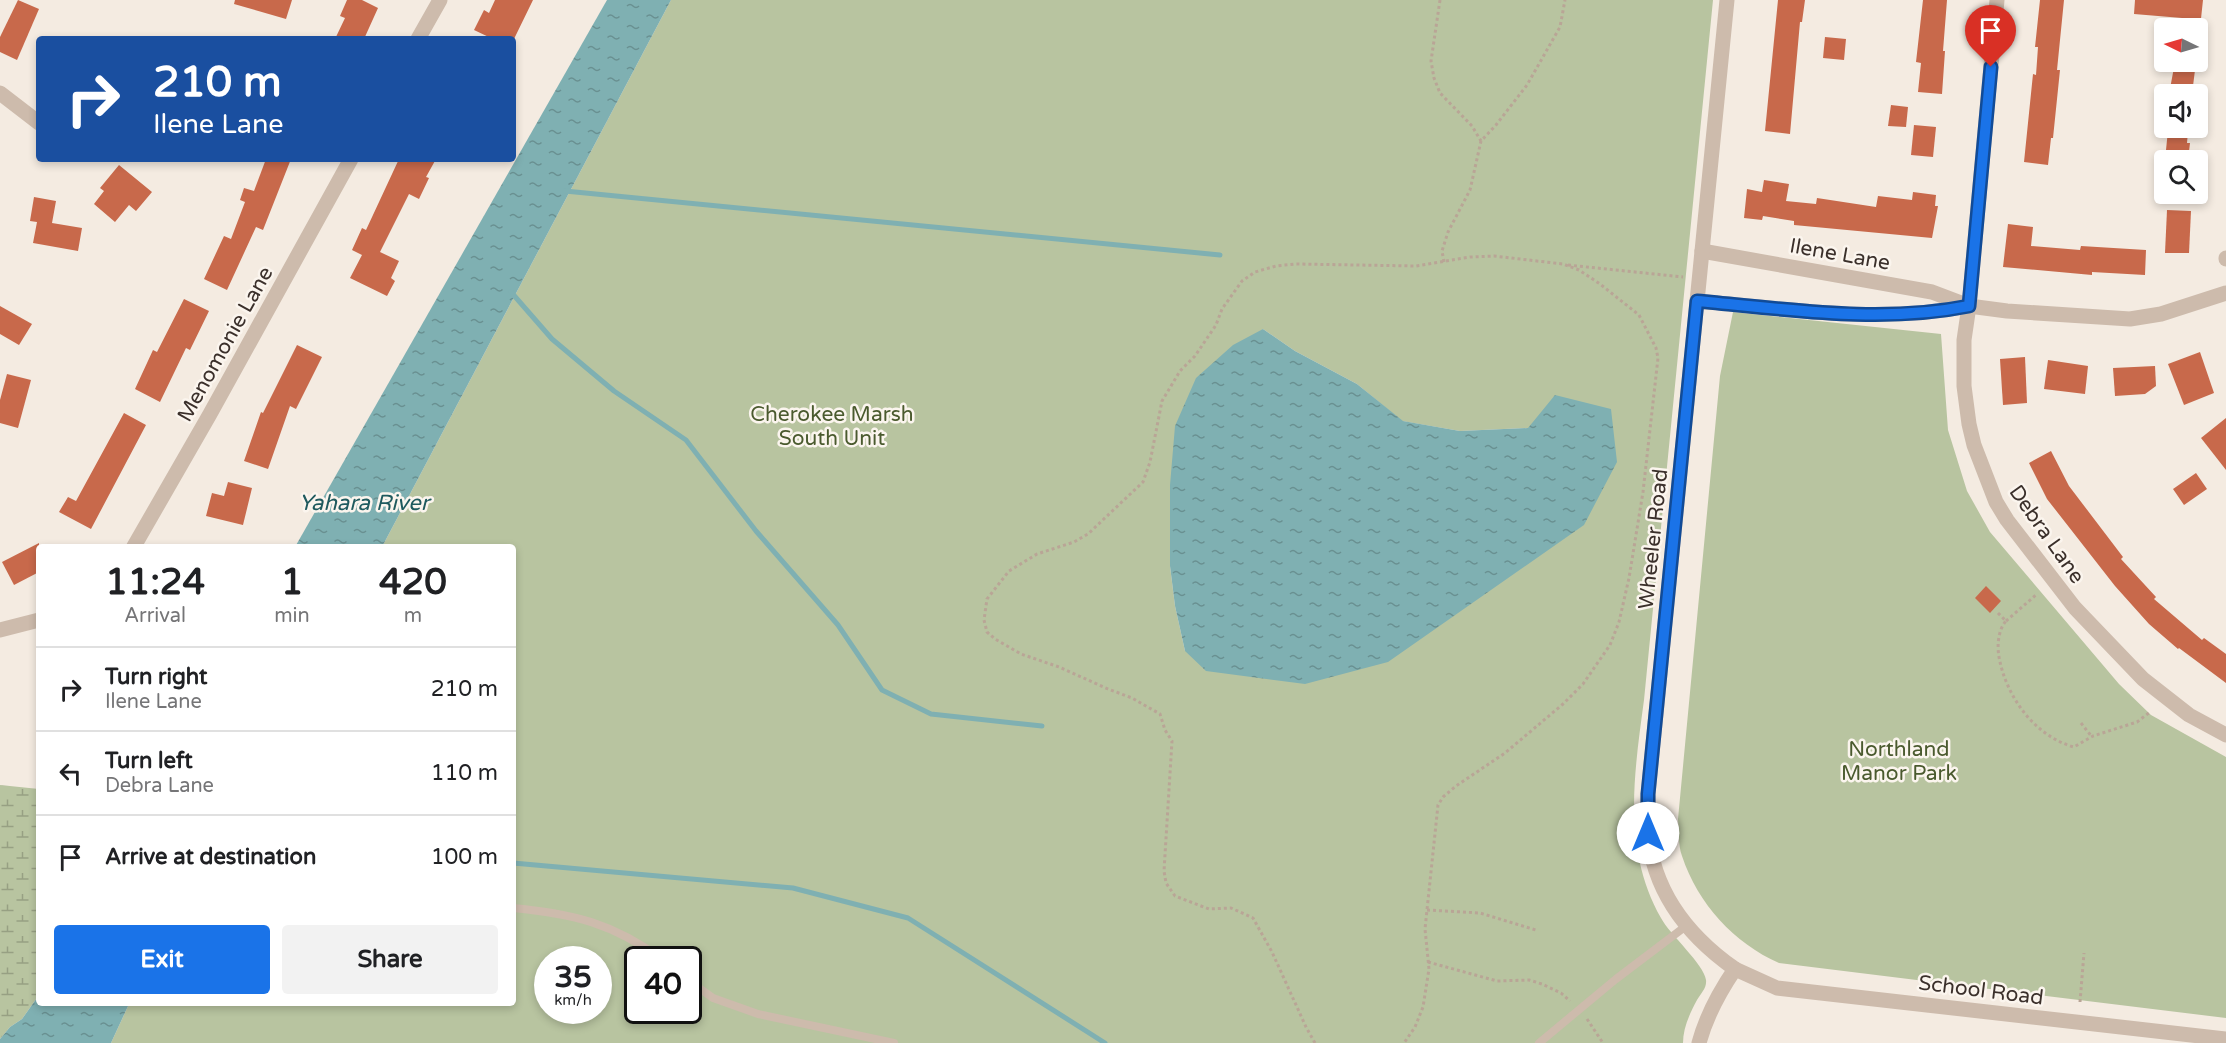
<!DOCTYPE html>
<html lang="en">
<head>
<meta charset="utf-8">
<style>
  body { margin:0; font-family:"Varela Round",sans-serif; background:#f2f2f2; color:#202124; height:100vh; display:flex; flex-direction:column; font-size:22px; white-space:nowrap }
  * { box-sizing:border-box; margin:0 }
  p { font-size:20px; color:#757577 }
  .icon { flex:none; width:33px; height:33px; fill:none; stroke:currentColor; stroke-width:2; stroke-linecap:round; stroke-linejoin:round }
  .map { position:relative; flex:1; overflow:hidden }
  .panel { position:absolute; left:36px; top:544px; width:480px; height:462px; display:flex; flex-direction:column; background:#fff; border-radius:6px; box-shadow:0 3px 9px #0003 }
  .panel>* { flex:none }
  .hud { position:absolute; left:36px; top:36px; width:480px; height:126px; border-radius:6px; box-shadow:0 3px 9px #0003; background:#1a4fa0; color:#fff; overflow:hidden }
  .needle { width:39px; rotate:275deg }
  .tools { position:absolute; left:2154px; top:18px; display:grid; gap:12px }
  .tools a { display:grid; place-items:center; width:54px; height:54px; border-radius:6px; background:#fff; box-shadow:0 3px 9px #0003; font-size:30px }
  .speed { position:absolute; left:534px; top:946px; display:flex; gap:12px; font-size:30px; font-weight:700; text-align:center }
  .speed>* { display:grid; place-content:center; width:78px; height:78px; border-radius:50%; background:#fff; box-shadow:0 3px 9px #0003; line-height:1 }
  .speed small { font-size:15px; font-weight:400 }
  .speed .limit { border:3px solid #111; border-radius:9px; background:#fff; color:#111 }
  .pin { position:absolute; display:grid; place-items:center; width:51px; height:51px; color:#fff; margin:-62px -26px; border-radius:50% 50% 50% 0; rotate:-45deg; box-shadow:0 0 6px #0007 }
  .pin .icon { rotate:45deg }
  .me { position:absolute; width:66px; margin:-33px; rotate:0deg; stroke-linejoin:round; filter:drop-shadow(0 0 4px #0008) }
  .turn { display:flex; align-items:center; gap:21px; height:126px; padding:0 18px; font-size:27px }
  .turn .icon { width:78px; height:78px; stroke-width:2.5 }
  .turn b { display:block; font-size:42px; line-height:51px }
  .eta { display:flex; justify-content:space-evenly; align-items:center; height:102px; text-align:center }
  .eta b { font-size:36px; font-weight:800; line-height:42px }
  .primary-button { display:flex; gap:12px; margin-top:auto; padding:12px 18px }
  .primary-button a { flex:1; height:69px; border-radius:6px; background:#1a73e8; color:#fff; font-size:24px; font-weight:800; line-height:69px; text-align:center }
  .primary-button a+a { background:#f2f2f2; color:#202124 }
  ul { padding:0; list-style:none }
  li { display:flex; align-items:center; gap:18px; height:84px; padding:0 18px; border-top:2px solid #e0e0e0 }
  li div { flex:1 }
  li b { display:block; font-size:22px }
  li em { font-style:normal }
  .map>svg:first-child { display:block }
</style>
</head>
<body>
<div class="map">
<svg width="2226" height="1043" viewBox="0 0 2226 1043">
  <defs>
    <pattern id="wetland-marsh" width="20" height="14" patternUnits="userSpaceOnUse" patternTransform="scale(1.5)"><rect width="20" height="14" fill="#b8c4a0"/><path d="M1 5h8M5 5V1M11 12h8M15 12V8" fill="none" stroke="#97a083"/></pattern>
    <pattern id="water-ripples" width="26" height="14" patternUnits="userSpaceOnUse" patternTransform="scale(1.5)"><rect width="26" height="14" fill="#7fb0b2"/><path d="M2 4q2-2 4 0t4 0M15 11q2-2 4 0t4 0" fill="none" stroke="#699091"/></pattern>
  </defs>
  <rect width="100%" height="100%" fill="#f4ebe1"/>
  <g fill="#b8c4a0" fill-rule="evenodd">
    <path d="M671,0H1713L1644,700C1634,775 1622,849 1661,918C1670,935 1704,964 1706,980C1707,988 1701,993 1697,1000C1690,1013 1683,1028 1683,1043H111L129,1004H513V548L382,547ZM1263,329L1295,351L1357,384L1402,421L1460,431L1528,428L1583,525L1492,588L1185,651L1175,606L1170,566ZM548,960H598V1011H548ZM638,960H688V1011H638Z"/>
    <path d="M1733,312L1941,334L1948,430L1967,491L1990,532L2119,684L2151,715L2226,757V1018L1779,963C1734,943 1698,904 1682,856C1678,845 1679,831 1678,819L1720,376Z"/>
  </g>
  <polygon fill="url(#wetland-marsh)" points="0,785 39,789 39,995 22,1019 10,1027 0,1039"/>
  <g fill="url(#water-ripples)">
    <polygon points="607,0 671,0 382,547 295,547"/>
    <polygon points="1263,329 1295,351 1357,384 1403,421 1460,431 1528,428 1555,395 1611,409 1617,462 1584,525 1388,662 1305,684 1206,671 1185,651 1175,606 1170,566 1170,485 1175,426 1196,378 1233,345"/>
    <polygon points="39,995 39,1004 129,1004 111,1043 0,1043 0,1039 10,1027 22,1019"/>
  </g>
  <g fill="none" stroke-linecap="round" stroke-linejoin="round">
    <g stroke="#7fb0b2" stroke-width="5">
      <polyline points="565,191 1220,255"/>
      <polyline points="511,292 552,339 614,391 686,440 756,531 838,625 882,690 931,714 1042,726"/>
      <polyline points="513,863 793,888 908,918 1105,1043"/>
    </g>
  </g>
  <g fill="#c8694b">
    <polygon points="18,0 39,9 17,60 0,52 0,37"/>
    <polygon points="235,0 292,0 286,19 234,4"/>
    <polygon points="347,0 362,0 378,8 364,39 335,39 345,18 340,16"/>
    <polygon points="495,0 533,0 514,39 493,39 474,30 484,10 489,13"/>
    <polygon points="1778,0 1805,0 1802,22 1800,22 1790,134 1765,131"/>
    <polygon points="1923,0 1947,0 1943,51 1945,51 1942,94 1918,92 1921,63 1916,62"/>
    <polygon points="2040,0 2064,0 2057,70 2060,70 2053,138 2051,138 2048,165 2024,162 2033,74 2036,75 2038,47 2035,47"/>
    <polygon points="2135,0 2203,0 2200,28 2181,28 2182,18 2134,14"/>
    <polygon points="1825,37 1846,39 1844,60 1823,58"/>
    <polygon points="2175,62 2196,62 2192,94 2169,94"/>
    <polygon points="1891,105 1908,107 1906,127 1888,126"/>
    <polygon points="1914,125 1936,127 1933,157 1911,155"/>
    <polygon points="2168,130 2188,132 2187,143 2190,143 2188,160 2165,160"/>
    <polygon points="266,159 291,159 263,230 256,227 227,290 204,279 224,236 231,239 245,202 240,200 244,188 254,191"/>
    <polygon points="399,159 436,159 426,177 429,178 419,199 409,194 380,252 399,261 391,278 395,281 387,296 350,278 362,255 352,250 362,228 366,230"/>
    <polygon points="119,165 152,192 136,211 129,205 115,222 94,204 104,191 100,188"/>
    <polygon points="1764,180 1789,184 1786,201 1816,204 1817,198 1876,207 1878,196 1912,200 1913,192 1936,195 1935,206 1938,206 1932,238 1794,225 1794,221 1763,216 1762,220 1744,218 1747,189 1762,192"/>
    <polygon points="34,197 56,201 52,223 82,228 78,251 33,243 37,222 30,221"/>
    <polygon points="2167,210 2191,211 2189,253 2165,253"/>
    <polygon points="2008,224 2033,227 2031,246 2080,250 2081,246 2146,250 2145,275 2092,272 2092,275 2003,267"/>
    <polygon points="184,299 209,311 190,350 186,348 160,402 135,389 153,350 157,352"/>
    <polygon points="0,306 32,324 19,345 0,334"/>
    <polygon points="297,345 322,357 296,409 290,406 268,469 244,461 261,412 263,413"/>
    <polygon points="2200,352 2214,393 2184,405 2168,364"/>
    <polygon points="2025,357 2027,403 2003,405 2000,359"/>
    <polygon points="2048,360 2088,366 2085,394 2044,389"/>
    <polygon points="2155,366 2156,386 2145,394 2115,396 2113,368"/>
    <polygon points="7,374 31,380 18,428 0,423 0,400"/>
    <polygon points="124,413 146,425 91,529 59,512 68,497 76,501"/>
    <polygon points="2226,418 2226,470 2201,438"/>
    <polygon points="2051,451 2069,486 2123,557 2121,559 2156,597 2154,599 2202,640 2204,638 2226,654 2226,683 2179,648 2178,649 2149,624 2115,586 2047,499 2029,463"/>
    <polygon points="2196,473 2207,489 2184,505 2173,489"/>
    <polygon points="228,482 252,488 243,525 206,516 212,493 224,496"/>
    <polygon points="39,543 39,572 14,585 2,562"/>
    <polygon points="1986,586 2001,601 1990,613 1975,598"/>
  </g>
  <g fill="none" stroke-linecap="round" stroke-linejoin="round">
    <g stroke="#b9a596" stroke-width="3" stroke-dasharray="3 3" stroke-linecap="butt">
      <polyline points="1440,0 1431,61 1434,78 1440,93 1472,126 1481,141"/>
      <polyline points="1444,262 1442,251 1448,232 1470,190 1481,141 1496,125 1527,85 1560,27 1565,0"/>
      <polyline points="1568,265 1683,277"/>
      <path d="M1998,613L2006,621C1998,630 1997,646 1999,657C2006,696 2034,736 2074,747L2093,736L2137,722L2150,712"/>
      <polyline points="2006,621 2037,594"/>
      <polyline points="2081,723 2092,737"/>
      <polyline points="1427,910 1480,913 1536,930"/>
      <polyline points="1428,962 1497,981 1529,980 1542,984 1561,993 1570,1001"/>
      <polyline points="2080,1002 2084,953"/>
      <polyline points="1587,1019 1603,1043"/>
      <polyline points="1315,1043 1306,1027 1272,952 1253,918 1231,908 1209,909 1175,896 1166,883 1164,871 1172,741 1165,730 1160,714 1132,698 1108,689 1059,667 1021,654 995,639 987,632 984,620 987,599 1009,571 1037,554 1074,542 1088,534 1143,482 1150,462 1162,401 1180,371 1195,356 1216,325 1222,309 1242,281 1255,272 1276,266 1295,264 1416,266 1470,257 1494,256 1563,264 1579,270 1600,284 1639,315 1656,348 1658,358 1643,492 1629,578 1619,622 1610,645 1583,684 1563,704 1505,753 1456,786 1443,797 1438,805 1425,929 1429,969 1423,1007 1415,1027 1404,1043"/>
    </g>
    <g stroke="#cdbbac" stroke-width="8">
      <path d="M513,908C574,914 613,923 663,960"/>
      <polyline points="688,980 713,998 758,1014 894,1043"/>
      <polyline points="1539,1043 1616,979 1686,926"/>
    </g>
    <g stroke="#cdbbac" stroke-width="15">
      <polyline points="1997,0 1969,306 1964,340 1964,386 1969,424 1974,445 1996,502 2007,520 2075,608 2143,679 2189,715 2226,735"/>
      <polyline points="418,39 440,0"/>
      <polyline points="0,93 39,123"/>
      <polyline points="1702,251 1932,292 1969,306 2007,311 2130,319 2161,314 2226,293"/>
      <polyline points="2226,258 2226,259"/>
      <path d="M1697,301C1787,309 1880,324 1969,306"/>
      <polyline points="133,548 210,414 351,159"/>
      <polyline points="0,630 39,620"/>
      <path d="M1699,1043C1706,1017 1720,991 1735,969L1777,988L2226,1039"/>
    </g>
    <path stroke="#cdbbac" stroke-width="15" d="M1727,0L1648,794C1648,807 1647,819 1648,832C1653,892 1688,936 1735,969"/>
  </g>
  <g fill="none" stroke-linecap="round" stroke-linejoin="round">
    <g stroke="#114b97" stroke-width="15">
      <path id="route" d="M1648,833V794L1697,301C1787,309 1880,324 1969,306L1991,67"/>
    </g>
    <use href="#route" stroke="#1a73e8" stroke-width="10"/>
  </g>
  <g text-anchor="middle" stroke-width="5" stroke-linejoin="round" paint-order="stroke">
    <g font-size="21" fill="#3b302b" stroke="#fbf5ee">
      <text transform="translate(1840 254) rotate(10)" y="7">Ilene Lane</text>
      <text transform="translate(225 344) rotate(-61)" y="7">Menomonie Lane</text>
      <text transform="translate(2047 534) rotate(55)" y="7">Debra Lane</text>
      <text transform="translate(1653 539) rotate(-84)" y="7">Wheeler Road</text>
      <text transform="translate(1981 990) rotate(7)" y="7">School Road</text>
    </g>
    <g font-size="21" fill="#4a5a2e" stroke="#fbf5ee">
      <text x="832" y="421">Cherokee Marsh<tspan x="832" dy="24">South Unit</tspan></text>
      <text x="1899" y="756">Northland<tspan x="1899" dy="24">Manor Park</tspan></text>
    </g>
    <g font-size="22" font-style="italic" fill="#1f5a5e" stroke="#fbf5ee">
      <text x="364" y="510">Yahara River</text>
    </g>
  </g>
</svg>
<div class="tools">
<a><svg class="needle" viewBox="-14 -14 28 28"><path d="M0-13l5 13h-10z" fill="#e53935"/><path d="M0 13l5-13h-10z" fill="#757577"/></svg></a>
<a><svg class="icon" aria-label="sound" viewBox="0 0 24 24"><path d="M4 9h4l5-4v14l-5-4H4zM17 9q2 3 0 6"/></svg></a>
<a><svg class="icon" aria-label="search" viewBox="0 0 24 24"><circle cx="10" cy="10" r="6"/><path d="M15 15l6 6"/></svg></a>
</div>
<div class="speed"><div>35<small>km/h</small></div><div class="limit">40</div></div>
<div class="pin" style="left:1991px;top:67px;background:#d93025"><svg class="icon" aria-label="arrive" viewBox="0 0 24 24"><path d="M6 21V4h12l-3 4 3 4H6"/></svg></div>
<svg class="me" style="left:1648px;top:833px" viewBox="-20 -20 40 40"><circle r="19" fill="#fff"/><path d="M0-13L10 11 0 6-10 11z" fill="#1a73e8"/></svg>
<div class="hud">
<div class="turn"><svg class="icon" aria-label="right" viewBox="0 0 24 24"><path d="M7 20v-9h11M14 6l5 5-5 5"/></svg><div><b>210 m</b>Ilene Lane</div></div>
</div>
<section class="panel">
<div class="eta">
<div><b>11:24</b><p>Arrival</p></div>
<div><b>1</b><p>min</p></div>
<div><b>420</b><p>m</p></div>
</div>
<ul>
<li><svg class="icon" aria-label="right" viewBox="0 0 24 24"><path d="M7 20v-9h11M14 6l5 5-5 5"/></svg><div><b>Turn right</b><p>Ilene Lane</p></div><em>210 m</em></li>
<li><svg class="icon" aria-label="left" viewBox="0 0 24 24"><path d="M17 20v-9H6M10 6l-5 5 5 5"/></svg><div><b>Turn left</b><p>Debra Lane</p></div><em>110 m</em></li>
<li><svg class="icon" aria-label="arrive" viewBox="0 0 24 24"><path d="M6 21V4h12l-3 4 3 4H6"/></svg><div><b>Arrive at destination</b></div><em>100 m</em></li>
</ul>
<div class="primary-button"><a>Exit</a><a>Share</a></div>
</section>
</div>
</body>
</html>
